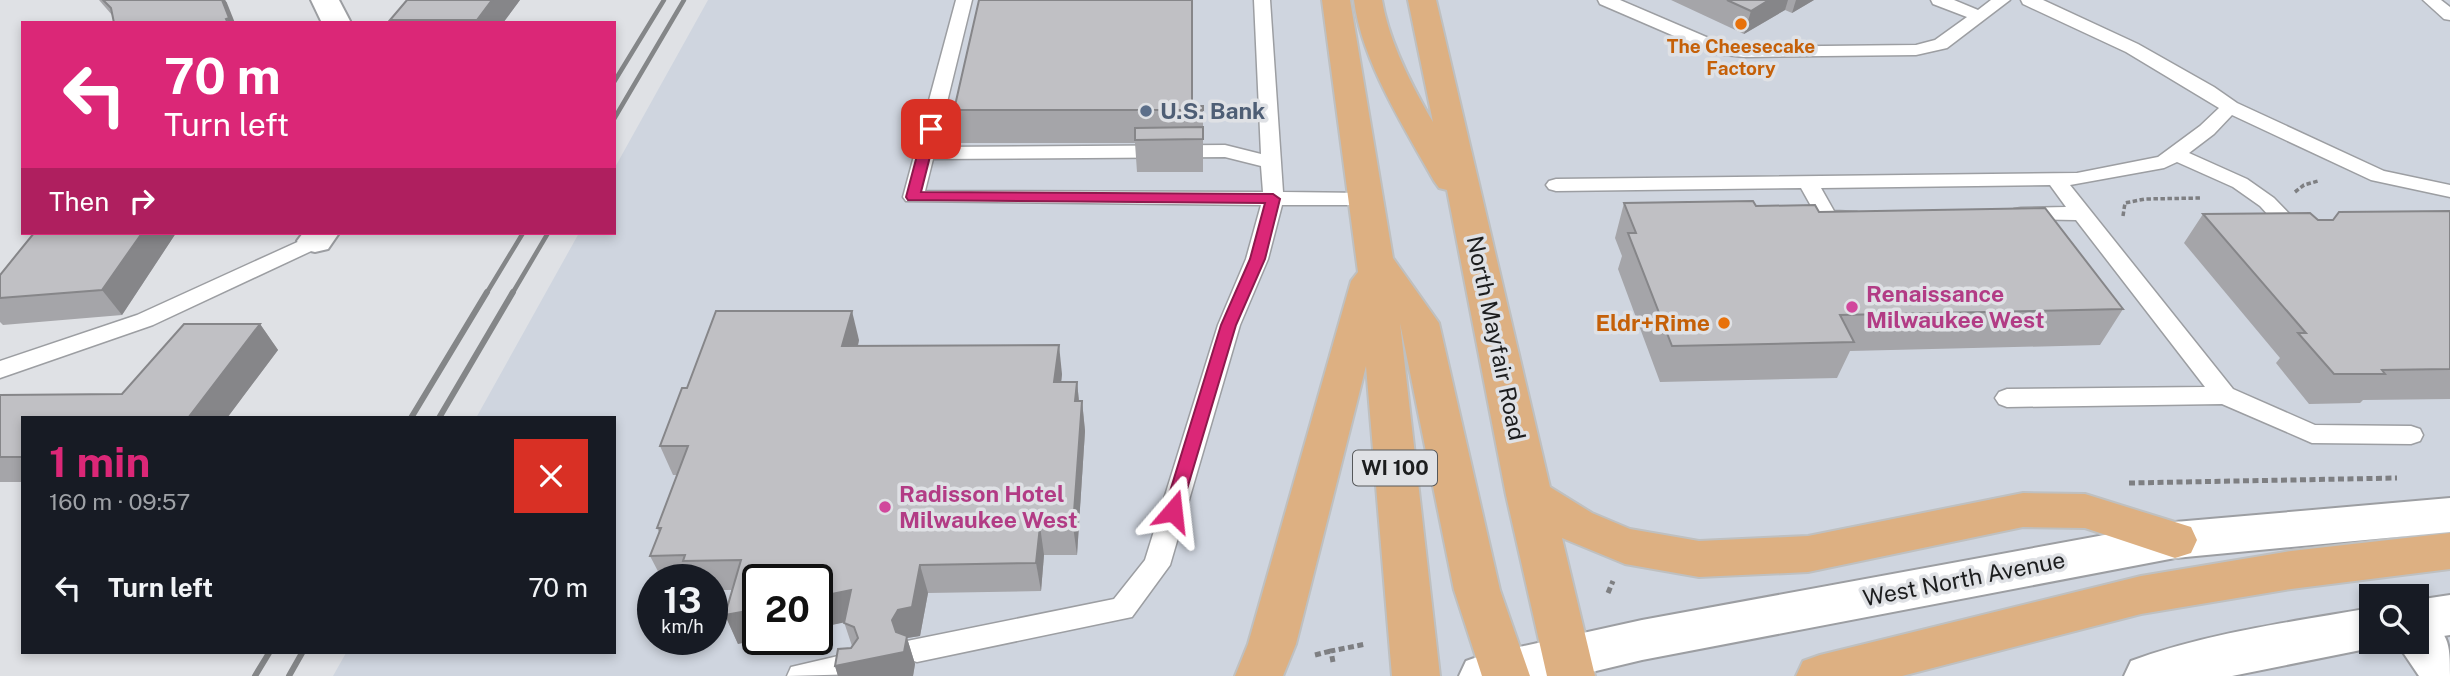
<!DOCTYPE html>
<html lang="en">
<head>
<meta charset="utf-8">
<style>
  body { margin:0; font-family:"Public Sans",sans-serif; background:#20242c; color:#f1f3f6; height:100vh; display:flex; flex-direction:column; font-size:26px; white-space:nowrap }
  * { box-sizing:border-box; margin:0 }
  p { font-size:23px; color:#9ea1a6 }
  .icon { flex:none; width:38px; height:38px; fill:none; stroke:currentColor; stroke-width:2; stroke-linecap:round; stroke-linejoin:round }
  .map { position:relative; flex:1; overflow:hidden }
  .panel { position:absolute; left:21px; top:416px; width:595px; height:238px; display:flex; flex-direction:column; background:#171b24; border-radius:0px; box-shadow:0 4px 10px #0003 }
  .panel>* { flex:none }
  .top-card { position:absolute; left:21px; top:21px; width:595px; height:214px; border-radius:0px; box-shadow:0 4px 10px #0003; background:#db2777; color:#fff; overflow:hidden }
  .fabs { position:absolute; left:2359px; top:584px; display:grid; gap:14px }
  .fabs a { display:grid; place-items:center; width:70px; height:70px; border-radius:0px; background:#171b24; box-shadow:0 4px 10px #0003; font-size:35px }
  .speed { position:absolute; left:637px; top:564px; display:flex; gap:14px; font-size:35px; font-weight:700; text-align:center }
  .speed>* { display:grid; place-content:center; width:91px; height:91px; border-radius:50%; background:#171b24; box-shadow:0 4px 10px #0003; line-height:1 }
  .speed small { font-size:18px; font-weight:400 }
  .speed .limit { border:4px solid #111; border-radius:10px; background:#fff; color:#111 }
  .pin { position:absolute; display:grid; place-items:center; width:60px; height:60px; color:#fff; margin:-30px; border-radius:14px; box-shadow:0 4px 10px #0006 }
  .me { position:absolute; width:77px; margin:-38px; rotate:17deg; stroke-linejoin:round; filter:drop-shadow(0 0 5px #0008) }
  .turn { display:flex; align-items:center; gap:24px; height:147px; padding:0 28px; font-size:32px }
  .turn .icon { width:91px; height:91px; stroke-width:2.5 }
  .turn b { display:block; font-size:49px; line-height:60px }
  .then { display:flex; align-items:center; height:66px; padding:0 28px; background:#0003; gap:14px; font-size:26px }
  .round { display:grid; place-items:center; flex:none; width:74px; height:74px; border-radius:0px; background:#20242c }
  .head { display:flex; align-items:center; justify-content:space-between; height:119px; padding:0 28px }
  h1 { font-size:42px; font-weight:700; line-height:52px; color:#db2777 }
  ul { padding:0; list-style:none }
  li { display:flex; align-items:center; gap:21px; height:105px; padding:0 28px }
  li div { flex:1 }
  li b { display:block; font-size:26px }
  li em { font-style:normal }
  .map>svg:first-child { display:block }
</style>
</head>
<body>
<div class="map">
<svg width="2450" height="676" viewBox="0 0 2450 676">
  <rect width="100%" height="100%" fill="#dfe1e5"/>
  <path fill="#cfd5df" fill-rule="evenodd" d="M708,0H2450V676H333L346,653H614V418H476L579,233H614V169ZM653,579H712V639H653ZM758,579H817V639H758ZM2371,597H2417V642H2371Z"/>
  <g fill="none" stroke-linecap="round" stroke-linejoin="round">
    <g stroke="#9c9ea2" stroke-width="3">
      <g id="lane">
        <path d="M956,0H972L936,147L1225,145L1261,154L1254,0H1270L1283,192L1365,193L1372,195L1375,199L1372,203L1365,205H1282L1268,259L1240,325L1170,565L1132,617L917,662L907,659L903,650L907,641L1114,599L1145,560L1218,325L1246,259L1261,205L906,201L903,197ZM1225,157L1261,166L1263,192L925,191L933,159Z"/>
        <polygon points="1598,0 1620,0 1725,45 1744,47 1916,45 1935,40 1967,17 1933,4 1931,0 1954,0 1978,10 1991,0 2010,0 1947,48 1916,55 1744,57 1716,54 1600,4"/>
        <path d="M2021,0H2043L2138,44L2214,87L2237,103L2384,171L2450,185V197L2371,180L2232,115L2214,134L2189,153L2247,179L2274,198L2306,231L2309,236L2306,241H2292L2260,206L2233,187L2177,162L2164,168L2070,185L2233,389L2315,425L2411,426L2420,429L2423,435L2420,441L2411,444L2312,443L2222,404L2007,407L1999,404L1995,398L1999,392L2007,389L2205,387L2076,220L2014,219L2011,214L2014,209L2021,208L2066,207L2050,185L1821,188L1834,211L1857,212L1860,217L1857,222C1845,225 1832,225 1820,222L1801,188L1556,191L1549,189L1546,185L1549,181L1556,179L2077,173L2158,157L2200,126L2219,108L2126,52L2023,4Z"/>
        <polygon points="2423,0 2441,0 2450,7 2450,20 2444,19"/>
        <polygon points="315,234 322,236 326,241 322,246 153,325 0,378 0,361 137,315"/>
        <polygon points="851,653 861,656 865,665 861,674 787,676 791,667"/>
      </g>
    </g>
    <g stroke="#9c9ea2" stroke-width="4">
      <g id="street">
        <polygon points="311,0 339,0 351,23 322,23"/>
        <polygon points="303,233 339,233 328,249 315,252 302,249 297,241"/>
        <path d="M2417,617C2450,628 2450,644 2450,676H2419L2396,642H2417Z"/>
      </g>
    </g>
    <g stroke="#9c9ea2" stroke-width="4">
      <g id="secondary">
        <polygon points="2450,498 2450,532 2175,558 1642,660 1575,676 1459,676 1466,661 1483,655 1642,620 2175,522"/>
        <polygon points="2450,595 2450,635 2417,640 2417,600"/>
        <path d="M2371,608V642H2388L2371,648L2232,676H2124L2131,661C2207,633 2291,622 2371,608Z"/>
      </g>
    </g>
    <g stroke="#bfc0c0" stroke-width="4">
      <g id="primary">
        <polygon points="1322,0 1350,0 1393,258 1439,323 1500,590 1530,676 1482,676 1454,590 1400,323 1440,676 1392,676 1366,366 1296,644 1283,676 1235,676 1248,644 1351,281 1358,272"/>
        <path d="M1354,0H1382C1389,42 1412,86 1433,122L1408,0H1436L1550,487L1592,513L1630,529L1699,541L1808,536L2023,493L2085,494L2191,527L2197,540L2191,553L2175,558L2085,528L2023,527L1808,572L1699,577L1625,564L1562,538L1595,676H1547L1506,495L1447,190L1439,188L1434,181C1405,129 1361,60 1354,0Z"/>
        <polygon points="2450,533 2450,569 2291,589 2141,614 1902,676 1796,676 1803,661 1820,655 2141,576 2291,551"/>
      </g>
    </g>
    <g stroke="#7e7f82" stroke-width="3.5" stroke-dasharray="4.5 2.5" stroke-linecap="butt">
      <polyline points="2295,192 2304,185 2318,181"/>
      <polyline points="2123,216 2125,203 2145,199 2201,198"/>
    </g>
    <g stroke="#7e7f82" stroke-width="5" stroke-dasharray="6 3.5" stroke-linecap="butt">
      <polyline points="2129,483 2397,478"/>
      <polyline points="1608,593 1613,581"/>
      <polyline points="1315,655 1331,651"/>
      <polyline points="1333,662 1331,651 1366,644"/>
    </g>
    <use href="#lane" fill="#fff" fill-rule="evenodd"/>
    <use href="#street" fill="#fff" fill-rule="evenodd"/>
    <use href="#secondary" fill="#fff" fill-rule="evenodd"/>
    <use href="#primary" fill="#ddb082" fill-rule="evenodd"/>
    <g stroke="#848688" stroke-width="4.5">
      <polyline points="614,82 664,0"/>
      <polyline points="614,119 684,0"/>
      <polyline points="486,294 523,233"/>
      <polyline points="512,294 548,233"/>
    </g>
    <g stroke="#848688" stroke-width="6">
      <polyline points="411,418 487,292"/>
      <polyline points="439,418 513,292"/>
      <polyline points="255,676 269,653"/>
      <polyline points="289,676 302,653"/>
    </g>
  </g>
  <g fill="#a5a5a9">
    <polygon points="99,0 225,0 227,3 112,15"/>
    <polygon points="520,0 503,23 391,23 390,20"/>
    <polygon points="1671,0 1814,0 1792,13 1785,10 1744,34"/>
    <polygon points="1203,106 1203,172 1137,172 1135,143 960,143 954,110"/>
    <polygon points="1624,203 1756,206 1819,212 2123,309 2100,345 1850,351 1837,378 1660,382 1618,269 1622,256 1615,238"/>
    <polygon points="2450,211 2450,399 2363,400 2360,403 2309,404 2276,363 2280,358 2184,243 2203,214 2333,220"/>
    <polygon points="176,233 122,315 3,325 0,322 0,275"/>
    <polygon points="260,324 278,350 227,418 23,418 23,482 0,482 0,395 122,394"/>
    <polygon points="859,340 858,346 1062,374 1061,382 1077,382 1079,401 1082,401 1085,431 1077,555 1044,555 1041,591 928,593 920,636 907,638 915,664 913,676 838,676 835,666 852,646 844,622 817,628 817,579 738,644 725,615 733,590 712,590 712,579 662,579 650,556 659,532 657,528 677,475 673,475 660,446"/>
  </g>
  <g fill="#868689">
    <polygon points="222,0 225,0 227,3 235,23 228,23"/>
    <polygon points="492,0 520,0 503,23 478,23 477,20"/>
    <polygon points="1769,0 1788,0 1785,10 1744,34 1751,11"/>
    <polygon points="1796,0 1814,0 1792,13"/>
    <polygon points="142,233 176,233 122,315 102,290"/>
    <polygon points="852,311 859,340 850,375 842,346"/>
    <polygon points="260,324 278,350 227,418 188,418"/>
    <polygon points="1059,345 1062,374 1058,412 1054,382"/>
    <polygon points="1077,382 1080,412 1075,401"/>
    <polygon points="1082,401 1085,431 1077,555 1073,526"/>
    <polygon points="1040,526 1044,555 1041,591 1036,563"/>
    <polygon points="920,565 928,593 920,636 907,638 915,664 913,676 838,676 835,666 901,649 892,620"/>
    <polygon points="851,590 861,619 817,628 817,597"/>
    <polygon points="758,609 758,639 763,639 738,644 725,615"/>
  </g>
  <g fill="#c0c0c4" stroke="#868689" stroke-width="2">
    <polygon points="103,0 222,0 229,18 226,19 228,23 114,23 111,8"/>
    <polygon points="407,0 492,0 477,20 390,20"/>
    <polygon points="979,0 1192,0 1192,106 1203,106 1203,110 954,110"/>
    <polygon points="1727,0 1769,0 1751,11"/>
    <polygon points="1203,127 1203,139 1135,140 1135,128"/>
    <polygon points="1753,201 1756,206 1815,205 1819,212 2045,208 2123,309 1840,315 1854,342 1672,346 1628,233 1636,233 1624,203"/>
    <polygon points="2450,211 2450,369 2382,370 2385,374 2334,374 2298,333 2306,333 2203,214 2310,213 2318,220 2333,220 2339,212"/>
    <polygon points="34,233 142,233 102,290 0,298 0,275"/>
    <polygon points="716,311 852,311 842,346 1059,345 1054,382 1077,382 1075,401 1082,401 1073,526 1040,526 1036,563 920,565 912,607 898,610 892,620 896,632 907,636 904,652 835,666 838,649 851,648 858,638 854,627 844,623 851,590 817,597 817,579 758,579 758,609 725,615 741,560 683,561 685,555 650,556 661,528 657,528 688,446 660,446 682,388 687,388"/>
    <polygon points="184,324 260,324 188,418 23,418 23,457 0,457 0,395 122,394"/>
  </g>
  <polygon fill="#db2777" stroke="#8e194d" stroke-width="2" points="931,125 937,129 921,192 1273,194 1280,199 1265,259 1236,325 1179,516 1166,516 1164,511 1221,325 1250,259 1265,203 908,200 906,197 924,129"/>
  <g fill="#e8710a" stroke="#dfe1e5" stroke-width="2.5">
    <circle cx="1741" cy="24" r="7"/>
    <circle cx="1724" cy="323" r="7"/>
  </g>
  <circle fill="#5c6f8a" stroke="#dfe1e5" stroke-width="2.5" cx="1146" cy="111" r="7"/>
  <g fill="#d1479c" stroke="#dfe1e5" stroke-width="2.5">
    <circle cx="1852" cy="307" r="7"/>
    <circle cx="885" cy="507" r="7"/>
  </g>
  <g text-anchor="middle" stroke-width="7" stroke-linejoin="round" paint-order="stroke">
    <g font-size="19" font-weight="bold" fill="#c56008" stroke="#dfe1e5">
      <text x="1741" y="53">The Cheesecake<tspan x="1741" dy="22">Factory</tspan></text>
    </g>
    <rect fill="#dfe1e5" stroke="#56585a" stroke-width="2" x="1353" y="450.5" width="84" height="35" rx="5"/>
    <g font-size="21" font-weight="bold" fill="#1c1d1e">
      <text x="1395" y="475">WI 100</text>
    </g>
    <g font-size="23" font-weight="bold" fill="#4e5e75" stroke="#dfe1e5" text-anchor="start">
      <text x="1160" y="119">U.S. Bank</text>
    </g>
    <g font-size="23" font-weight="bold" fill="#b23c85" stroke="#dfe1e5" text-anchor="start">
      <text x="1866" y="302">Renaissance<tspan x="1866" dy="26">Milwaukee West</tspan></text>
      <text x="899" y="502">Radisson Hotel<tspan x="899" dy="26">Milwaukee West</tspan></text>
    </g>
    <g font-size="23" font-weight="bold" fill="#c56008" stroke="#dfe1e5" text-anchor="end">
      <text x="1710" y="331">Eldr+Rime</text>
    </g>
    <g font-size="23" fill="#1c1d1e" stroke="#dfe1e5">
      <text transform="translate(1496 338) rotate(78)" y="8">North Mayfair Road</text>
      <text transform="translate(1964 579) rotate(-11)" y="8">West North Avenue</text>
    </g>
  </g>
</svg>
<div class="fabs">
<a><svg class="icon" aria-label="search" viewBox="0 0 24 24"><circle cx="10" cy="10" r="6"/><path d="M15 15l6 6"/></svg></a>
</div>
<div class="speed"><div>13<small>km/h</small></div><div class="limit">20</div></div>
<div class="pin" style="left:931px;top:129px;background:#d93025"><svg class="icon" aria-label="arrive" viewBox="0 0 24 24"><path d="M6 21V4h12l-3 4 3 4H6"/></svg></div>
<svg class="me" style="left:1173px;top:511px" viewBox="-20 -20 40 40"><path d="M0-17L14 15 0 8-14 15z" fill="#db2777" stroke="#fff" stroke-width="4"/></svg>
<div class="top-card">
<div class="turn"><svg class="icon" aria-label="left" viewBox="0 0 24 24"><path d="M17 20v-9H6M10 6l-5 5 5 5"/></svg><div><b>70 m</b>Turn left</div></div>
<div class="then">Then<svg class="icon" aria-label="right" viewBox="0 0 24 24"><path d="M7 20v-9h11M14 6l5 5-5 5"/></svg></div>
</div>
<section class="panel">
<div class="head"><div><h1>1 min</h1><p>160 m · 09:57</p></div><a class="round" style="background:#d93025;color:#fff"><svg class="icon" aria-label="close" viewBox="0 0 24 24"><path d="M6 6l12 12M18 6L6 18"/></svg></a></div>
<ul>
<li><svg class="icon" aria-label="left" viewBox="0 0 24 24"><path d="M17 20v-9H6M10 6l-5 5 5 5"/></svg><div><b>Turn left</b></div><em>70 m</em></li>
</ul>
</section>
</div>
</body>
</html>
